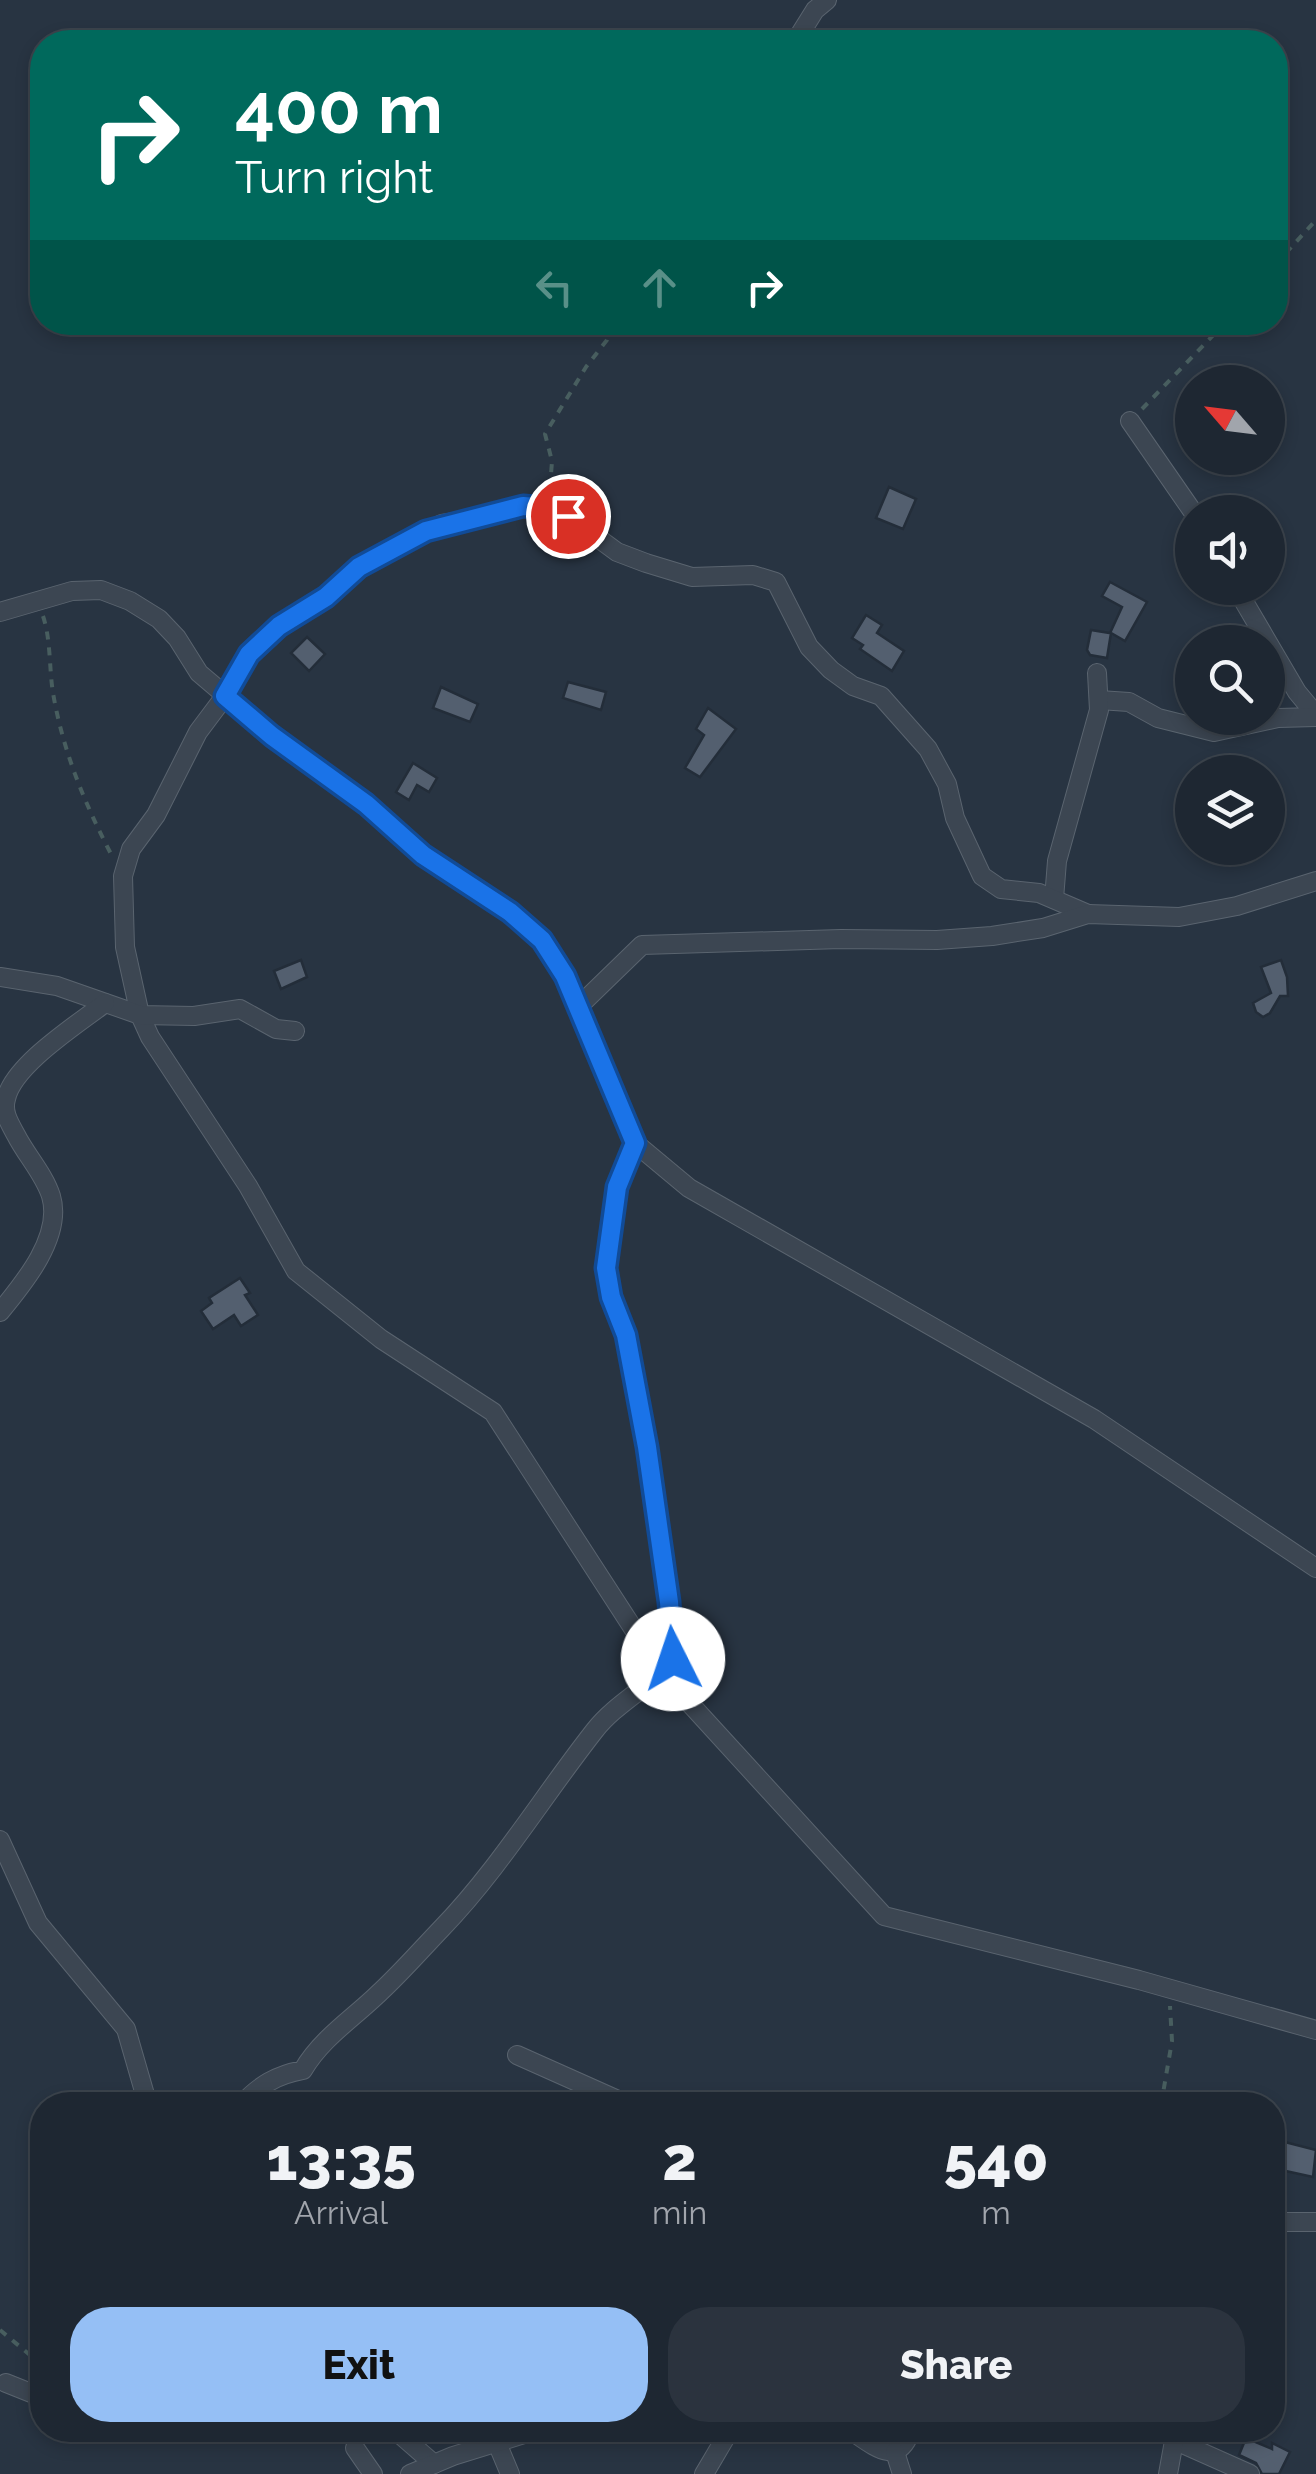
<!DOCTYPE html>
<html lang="en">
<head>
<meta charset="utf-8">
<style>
  body { margin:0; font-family:Raleway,sans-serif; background:#2b333e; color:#f1f3f6; height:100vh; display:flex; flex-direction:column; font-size:38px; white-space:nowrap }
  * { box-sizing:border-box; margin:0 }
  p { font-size:32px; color:#a1a5ac }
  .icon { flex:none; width:55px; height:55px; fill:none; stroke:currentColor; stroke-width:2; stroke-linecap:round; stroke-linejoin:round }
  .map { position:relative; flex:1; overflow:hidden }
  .panel { position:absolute; left:30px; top:2092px; width:1255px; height:350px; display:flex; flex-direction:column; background:#1e2732; border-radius:40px; box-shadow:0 5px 15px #0003,0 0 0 2px #3c444d }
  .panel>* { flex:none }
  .top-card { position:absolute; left:30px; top:30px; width:1258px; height:305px; border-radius:40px; box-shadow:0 5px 15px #0003,0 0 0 2px #3c444d; background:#00695c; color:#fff; overflow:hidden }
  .needle { width:65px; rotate:298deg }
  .controls { position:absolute; left:1175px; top:365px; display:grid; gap:20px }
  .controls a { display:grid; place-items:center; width:110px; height:110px; border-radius:50%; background:#1e2732; box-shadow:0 5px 15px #0003,0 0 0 2px #3c444d; font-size:50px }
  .pin { position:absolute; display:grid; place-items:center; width:85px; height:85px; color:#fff; margin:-42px; border:5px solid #fff; border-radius:50%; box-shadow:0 2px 10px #0007 }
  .me { position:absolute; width:110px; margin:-55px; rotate:356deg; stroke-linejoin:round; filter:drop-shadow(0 0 8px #0008) }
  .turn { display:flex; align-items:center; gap:35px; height:210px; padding:0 40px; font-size:45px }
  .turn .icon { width:130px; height:130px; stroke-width:2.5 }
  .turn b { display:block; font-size:70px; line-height:85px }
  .lanes { display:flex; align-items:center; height:95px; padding:0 40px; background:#0003; justify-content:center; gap:50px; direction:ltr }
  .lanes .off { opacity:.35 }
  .eta { display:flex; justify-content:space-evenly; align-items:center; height:170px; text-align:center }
  .eta b { font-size:60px; font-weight:800; line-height:70px }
  .cta { display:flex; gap:20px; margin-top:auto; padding:20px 40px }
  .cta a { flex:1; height:115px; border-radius:40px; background:#95bff5; color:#111; font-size:40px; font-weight:800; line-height:115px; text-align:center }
  .cta a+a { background:#2b333e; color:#f1f3f6 }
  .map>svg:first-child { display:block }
</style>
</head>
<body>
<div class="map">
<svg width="1316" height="2474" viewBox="0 0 1316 2474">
  <rect width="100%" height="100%" fill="#283442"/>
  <g fill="#535f6f" stroke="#232d39" stroke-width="2.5">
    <polygon points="889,487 916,499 903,529 876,518"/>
    <polygon points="1110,582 1147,602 1125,641 1111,633 1107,658 1090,655 1087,650 1091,630 1110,633 1122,607 1102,596"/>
    <polygon points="866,615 882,625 877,633 904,651 892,671 860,649 863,645 852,638"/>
    <polygon points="307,637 325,654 309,671 291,653"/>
    <polygon points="568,682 606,692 601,710 563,698"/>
    <polygon points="441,687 478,704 470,722 433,708"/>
    <polygon points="708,708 736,729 700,777 685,768 704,735 696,729"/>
    <polygon points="413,763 437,778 429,792 417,785 409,800 396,792"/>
    <polygon points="301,960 307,977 281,989 274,971"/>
    <polygon points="1281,960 1287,977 1288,996 1280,996 1270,1013 1263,1017 1256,1012 1253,1003 1271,993 1261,967"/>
    <polygon points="240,1278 250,1293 245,1295 258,1315 241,1326 234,1315 213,1329 201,1311 212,1303 209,1298"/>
    <polygon points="1277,2140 1316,2150 1313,2177 1272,2168"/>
    <polygon points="1246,2438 1272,2449 1272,2443 1290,2452 1279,2474 1262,2474 1256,2463 1239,2455"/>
  </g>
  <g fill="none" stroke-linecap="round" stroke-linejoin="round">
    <g stroke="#5a646f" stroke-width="20">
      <g id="street">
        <polyline points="795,42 815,10 827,0"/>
        <polyline points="1130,421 1193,512"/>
        <polyline points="1236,588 1297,692 1316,715"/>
        <path d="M0,612L72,591L101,590L130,601L159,619L177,638L199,673L272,735L366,804L423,855L510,912L542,940L565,976L635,1143L617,1187L606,1268L611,1297L626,1335L647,1447L669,1602L673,1659C651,1687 617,1702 595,1730C543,1796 499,1869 441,1929C420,1951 400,1974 377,1995C352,2019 321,2039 303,2070C276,2075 260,2085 241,2105"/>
        <polyline points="1099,700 1129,702 1158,718 1214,732 1278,718 1316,717"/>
        <polyline points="1054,899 1057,861 1099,710 1097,673"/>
        <polyline points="1088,914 1039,893 1001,889 982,876 955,818 947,784 928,749 881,696 853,686 831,670 809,647 776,582 753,575 692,577 646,563 617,552 568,516 549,508 523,506 487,517 442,524 359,567 326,597 279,626 249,654 225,696 198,732 156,815 131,849 123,876 125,947 140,1015 150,1037 248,1186 296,1271 381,1339 493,1412 662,1673 884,1916 1139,1980 1316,2030"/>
        <polyline points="0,977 57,986 140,1015 194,1016 240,1009 276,1029 295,1031"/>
        <polyline points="577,1008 642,945 841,939 937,940 992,936 1043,928 1088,914 1179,917 1237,906 1316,881"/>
        <polyline points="635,1143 689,1188 1094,1419 1316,1568"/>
        <path d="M0,1312C24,1283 63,1236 51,1196C44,1174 26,1155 16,1135C10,1124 2,1112 6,1099C13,1065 78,1024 105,1003"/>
        <polyline points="0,1840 38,1923 126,2029 148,2105"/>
        <polyline points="517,2055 629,2105"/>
        <polyline points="1272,2222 1316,2222"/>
        <polyline points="6,2383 31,2393"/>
        <polyline points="395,2430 434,2464"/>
        <path d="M850,2430C873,2445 898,2469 911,2430"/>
        <polyline points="1176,2441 1250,2474"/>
        <polyline points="497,2443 510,2474"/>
        <polyline points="355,2448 373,2474"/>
        <polyline points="895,2452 902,2474"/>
        <polyline points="410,2474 453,2456 537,2430"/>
        <polyline points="704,2474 730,2430"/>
        <polyline points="1168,2474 1176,2430"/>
      </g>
    </g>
    <g stroke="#485e5f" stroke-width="4" stroke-dasharray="8 8" stroke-linecap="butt">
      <polyline points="1275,265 1316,220"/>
      <polyline points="1142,409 1226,322"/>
      <polyline points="550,488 552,461 545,434 586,367 607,340 612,322"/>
      <path d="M43,616C51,640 49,668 53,693C63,751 84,802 111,854"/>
      <polyline points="1161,2105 1172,2041 1170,2006"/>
      <polyline points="0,2330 42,2365"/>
    </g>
    <use href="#street" stroke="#3c4652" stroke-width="18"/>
  </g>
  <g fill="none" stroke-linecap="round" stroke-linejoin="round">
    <g stroke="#114b97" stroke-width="25">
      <polyline id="route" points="568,516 549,508 523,506 426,531 359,567 326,597 279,626 249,654 225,696 272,736 366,804 423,855 510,912 542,940 565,976 635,1143 617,1187 606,1268 611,1297 626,1335 647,1447 669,1602 673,1659"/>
    </g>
    <use href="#route" stroke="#1a73e8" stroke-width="18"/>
  </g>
</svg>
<div class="controls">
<a><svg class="needle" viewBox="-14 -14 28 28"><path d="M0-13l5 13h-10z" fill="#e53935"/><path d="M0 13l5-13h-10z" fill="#a1a5ac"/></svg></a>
<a><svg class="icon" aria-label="sound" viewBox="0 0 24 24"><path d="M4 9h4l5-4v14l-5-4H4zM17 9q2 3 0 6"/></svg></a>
<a><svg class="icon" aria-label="search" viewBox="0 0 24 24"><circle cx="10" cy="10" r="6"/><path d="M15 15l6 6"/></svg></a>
<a><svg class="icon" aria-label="layers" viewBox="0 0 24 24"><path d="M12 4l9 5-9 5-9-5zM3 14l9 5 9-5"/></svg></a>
</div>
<div class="pin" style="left:568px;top:516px;background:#d93025"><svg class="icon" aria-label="arrive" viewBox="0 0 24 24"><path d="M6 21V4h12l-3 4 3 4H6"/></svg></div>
<svg class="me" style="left:673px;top:1659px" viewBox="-20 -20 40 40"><circle r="19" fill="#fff"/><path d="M0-13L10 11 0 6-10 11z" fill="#1a73e8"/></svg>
<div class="top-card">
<div class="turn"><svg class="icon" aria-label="right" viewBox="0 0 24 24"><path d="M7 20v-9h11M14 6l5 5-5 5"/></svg><div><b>400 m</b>Turn right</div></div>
<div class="lanes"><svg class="icon off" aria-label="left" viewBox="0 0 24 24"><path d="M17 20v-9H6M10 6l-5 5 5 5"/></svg><svg class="icon off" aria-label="ahead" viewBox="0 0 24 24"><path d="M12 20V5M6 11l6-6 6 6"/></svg><svg class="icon" aria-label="right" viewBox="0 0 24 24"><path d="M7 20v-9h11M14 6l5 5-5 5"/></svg></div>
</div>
<section class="panel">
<div class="eta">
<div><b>13:35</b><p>Arrival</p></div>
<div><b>2</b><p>min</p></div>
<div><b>540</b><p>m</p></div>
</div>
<div class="cta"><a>Exit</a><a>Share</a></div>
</section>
</div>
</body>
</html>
